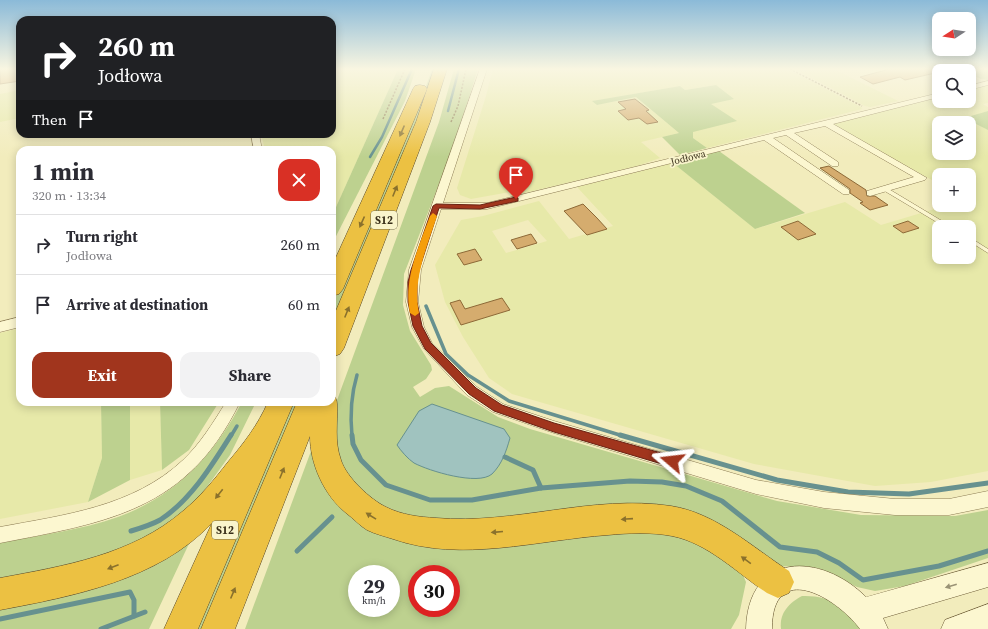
<!DOCTYPE html>
<html lang="en">
<head>
<meta charset="utf-8">
<style>
  body { margin:0; font-family:"Source Serif 4",serif; background:#f2f2f3; color:#2b2b33; height:100vh; display:flex; flex-direction:column; font-size:15px; white-space:nowrap }
  * { box-sizing:border-box; margin:0 }
  p { font-size:13px; color:#7c7c81 }
  .icon { flex:none; width:22px; height:22px; fill:none; stroke:currentColor; stroke-width:2; stroke-linecap:round; stroke-linejoin:round }
  .map { position:relative; flex:1; overflow:hidden }
  .sheet { position:absolute; left:16px; top:146px; width:320px; height:260px; display:flex; flex-direction:column; background:#fff; border-radius:12px; box-shadow:0 2px 10px #0003 }
  .sheet>* { flex:none }
  .banner { position:absolute; left:16px; top:16px; width:320px; height:122px; border-radius:12px; box-shadow:0 2px 10px #0003; background:#202124; color:#fff; overflow:hidden }
  .needle { width:26px; rotate:258deg }
  .controls { position:absolute; left:932px; top:12px; display:grid; gap:8px }
  .controls a { display:grid; place-items:center; width:44px; height:44px; border-radius:8px; background:#fff; box-shadow:0 2px 10px #0003; font-size:20px }
  .speed { position:absolute; left:348px; top:565px; display:flex; gap:8px; font-size:20px; font-weight:700; text-align:center }
  .speed>* { display:grid; place-content:center; width:52px; height:52px; border-radius:50%; background:#fff; box-shadow:0 2px 10px #0003; line-height:1 }
  .speed small { font-size:10px; font-weight:400 }
  .speed .limit { border:6px solid #d22; background:#fff; color:#111 }
  .pin { position:absolute; display:grid; place-items:center; width:34px; height:34px; color:#fff; margin:-41px -17px; border-radius:50% 50% 50% 0; rotate:-45deg; box-shadow:0 0 4px #0007 }
  .pin .icon { rotate:45deg }
  .me { position:absolute; width:44px; margin:-22px; rotate:287deg; stroke-linejoin:round; filter:drop-shadow(0 0 3px #0008) }
  .turn { display:flex; align-items:center; gap:14px; height:84px; padding:0 16px; font-size:18px }
  .turn .icon { width:52px; height:52px; stroke-width:2.5 }
  .turn b { display:block; font-size:28px; line-height:34px }
  .then { display:flex; align-items:center; height:38px; padding:0 16px; background:#0003; gap:8px; font-size:15px }
  .round { display:grid; place-items:center; flex:none; width:42px; height:42px; border-radius:12px; background:#f2f2f3 }
  .overview { display:flex; align-items:center; justify-content:space-between; height:68px; padding:0 16px }
  h1 { font-size:24px; font-weight:700; line-height:30px }
  .button { display:flex; gap:8px; margin-top:auto; padding:8px 16px }
  .button a { flex:1; height:46px; border-radius:12px; background:#a1351d; color:#fff; font-size:16px; font-weight:700; line-height:46px; text-align:center }
  .button a+a { background:#f2f2f3; color:#2b2b33 }
  ul { padding:0; list-style:none }
  li { display:flex; align-items:center; gap:12px; height:60px; padding:0 16px; border-top:1px solid #e1e1e2 }
  li div { flex:1 }
  li b { display:block; font-size:15px }
  li em { font-style:normal }
  .map>svg:first-child { display:block }
</style>
</head>
<body>
<div class="map">
<svg width="988" height="629" viewBox="0 0 988 629">
  <rect width="100%" height="100%" fill="#f2ecbc"/>
  <g fill="#e7e9a9" fill-rule="evenodd">
    <polygon points="332,69 398,69 332,216 332,150 265,150 261,134 332,134"/>
    <polygon points="493,69 787,69 861,107 862,109 707,148 693,138 692,132 711,104 716,85 685,90 680,86 593,101 597,105 636,97 679,133 641,142 660,158 637,166 512,196 510,192 471,199 460,195 457,188 486,96"/>
    <polygon points="794,69 834,69 898,101 870,107 865,106"/>
    <path d="M985,85L988,86V103L983,104L988,107V111L965,118L988,130V471L931,482L875,486L754,464L512,394L489,378L463,337L445,302L435,265L461,220L483,216L539,201L569,239L613,226L577,187L673,163L755,229L845,202L881,225L948,205H969V175H939V184L835,126L834,122L939,96V101H969V89ZM939,123H969V153H939ZM528,220L547,241L506,253L492,231ZM939,227H969V257H939Z"/>
    <polygon points="20,90 20,118 0,122 0,94"/>
    <polygon points="20,328 20,402 101,402 102,458 88,502 0,519 0,333"/>
    <polygon points="130,402 160,402 162,470 130,480"/>
  </g>
  <g fill="#bdd18f" fill-rule="evenodd">
    <polygon points="398,69 416,69 405,101 332,244 332,216"/>
    <polygon points="432,69 437,69 431,89 332,330 332,306 425,89"/>
    <polygon points="454,69 478,69 453,148 404,274 403,305 410,331 431,365 432,370 426,379 413,387 420,397 435,388 449,386 498,417 530,429 777,501 861,515 955,516 988,510 988,558 905,586 875,591 857,587 818,568 779,566 711,521 501,522 410,517 380,504 355,487 339,460 334,416 336,403 439,122"/>
    <polygon points="957,69 988,69 988,80 981,79 969,74 969,71"/>
    <polygon points="716,85 734,99 711,104 737,121 693,132 693,138 707,148 680,155 662,137 679,133 636,97 597,105 592,101 680,86 685,90"/>
    <polygon points="988,111 988,130 964,118"/>
    <polygon points="719,151 805,213 755,229 673,163"/>
    <polygon points="101,402 130,402 130,480 88,502 102,458"/>
    <polygon points="160,402 219,402 189,450 162,470"/>
    <path d="M242,402H256L230,455L199,498L174,523L100,559L0,585V543C38,535 82,530 118,517C176,496 214,455 242,402Z"/>
    <polygon points="290,402 301,402 205,629 191,629"/>
    <path d="M314,443L364,525L661,530L710,546L743,575L746,582L739,615L731,629H245ZM357,574H391V608H357ZM417,574H451V608H417Z"/>
    <polygon points="194,533 149,629 0,629 0,602"/>
    <path d="M802,596C832,595 844,608 862,629H781C779,613 789,603 802,596Z"/>
  </g>
  <path fill="#a0c3bf" stroke="#67918f" d="M432,404L504,429L510,438C506,452 502,464 492,474C478,486 429,471 414,463C408,459 401,451 397,445L419,411Z"/>
  <g fill="none" stroke-linecap="round" stroke-linejoin="round">
    <g stroke="#67918f" stroke-width="2.5">
      <polyline points="448,111 459,69"/>
      <polyline points="370,157 382,137 412,69"/>
    </g>
    <g stroke="#67918f" stroke-width="3.5">
      <polyline points="426,306 446,354 468,375 509,401 623,436"/>
      <polyline points="231,436 237,426"/>
      <path d="M352,436C350,415 351,395 357,375"/>
    </g>
    <g stroke="#67918f" stroke-width="5">
      <polyline points="352,435 353,444 361,460 386,485 430,500 472,500 541,488"/>
      <polyline points="620,435 777,480 848,492 909,494 988,483"/>
      <polyline points="505,457 533,470 541,488 630,481 662,482 686,486 722,501 780,547 817,552 839,563 863,580 939,566 988,551"/>
      <path d="M131,531C141,528 151,525 160,520C191,500 212,465 231,435"/>
      <polyline points="297,551 332,517"/>
      <polyline points="0,619 130,592 134,600 134,616"/>
      <polyline points="101,629 145,612"/>
    </g>
  </g>
  <g fill="#d5ac6e" stroke="#8d6937">
    <polygon points="0,69 20,69 20,81 0,84"/>
    <polygon points="884,69 934,69 935,73 905,80 900,77 873,84 860,77 886,70"/>
    <polygon points="635,99 649,110 646,111 658,122 647,124 639,118 628,120 618,111 626,109 618,102"/>
    <polygon points="829,166 866,190 867,196 875,196 888,205 870,210 860,203 863,202 850,193 850,189 820,168"/>
    <polygon points="583,204 597,218 607,229 587,235 564,211"/>
    <polygon points="798,221 816,234 798,240 781,227"/>
    <polygon points="908,221 919,228 903,233 893,226"/>
    <polygon points="531,234 537,243 517,249 511,240"/>
    <polygon points="475,249 482,260 464,265 457,254"/>
    <polygon points="502,298 510,310 461,325 450,303 460,300 465,309"/>
  </g>
  <g fill="none" stroke-linecap="round" stroke-linejoin="round">
    <g stroke="#8c7c54" stroke-width="1">
      <g id="lane">
        <polygon points="883,188 887,188 952,227 945,227 883,190"/>
        <polygon points="969,237 988,249 988,253 969,241"/>
      </g>
    </g>
    <g stroke="#8c7c54" stroke-width="1">
      <g id="street">
        <polygon points="480,69 487,69 443,203 487,203 939,93 939,97 833,124 927,178 925,180 870,196 867,195 867,191 914,177 825,126 794,133 838,162 838,166 832,166 786,135 773,138 849,190 849,194 843,194 764,140 487,209 441,209 421,270 418,302 424,327 432,343 477,387 503,404 554,421 756,480 824,492 895,499 949,499 988,491 988,507 949,515 895,515 824,508 756,494 554,433 493,412 467,395 424,349 412,327 406,302 409,270"/>
        <polygon points="988,81 988,85 969,90 969,86"/>
        <polygon points="251,134 259,134 262,150 254,150"/>
        <polygon points="20,317 20,327 0,332 0,322"/>
        <path d="M226,402H240C187,511 108,522 0,543V527C64,515 133,507 183,460C200,444 213,423 226,402Z"/>
      </g>
    </g>
    <g stroke="#6d5c37" stroke-width="1">
      <g id="secondary">
        <path d="M988,563V587L883,618L888,629H860C835,596 772,560 772,629H746C748,551 821,552 866,597Z"/>
        <polygon points="988,604 988,629 941,629 945,620"/>
      </g>
    </g>
    <g stroke="#594829" stroke-width="1">
      <g id="highway">
        <polygon points="434,69 447,69 430,122 344,348 340,354 332,357 332,320 416,122"/>
        <polygon points="420,85 425,86 427,89 343,289 339,294 332,296 332,266 413,89 415,86"/>
        <path d="M332,394C335,396 337,400 337,404C338,423 334,441 341,460C346,477 371,500 386,507C402,515 419,517 436,518C514,525 593,494 671,506C716,513 752,547 789,571L794,582L789,593L778,598L767,593C737,573 708,543 672,536C651,532 629,533 608,535C537,540 462,563 393,539C384,536 375,534 367,530C360,526 353,518 346,513C324,495 310,464 310,436L235,629H201L297,402H332Z"/>
        <path d="M268,402H294L198,629H164L212,523C158,580 74,596 0,610V578C64,566 132,555 183,511C200,497 214,480 228,462C244,443 258,425 268,402Z"/>
      </g>
    </g>
    <g stroke="#8c7c54" stroke-width="1.5" stroke-dasharray="2 1.5" stroke-linecap="butt">
      <polyline points="790,69 862,106"/>
      <polyline points="383,119 405,69"/>
      <polyline points="451,122 458,106 466,69"/>
    </g>
    <use href="#lane" fill="#fcf7d0" fill-rule="evenodd"/>
    <use href="#street" fill="#fcf7d0" fill-rule="evenodd"/>
    <use href="#secondary" fill="#fcf7d0" fill-rule="evenodd"/>
    <use href="#highway" fill="#ecc142" fill-rule="evenodd"/>
  </g>
  <defs><path id="oneway-solid" d="M-6-.8H1V-3.2L6.5 0L1 3.2V.8H-6Z"/></defs>
  <g fill="#8a712c">
    <use href="#oneway-solid" transform="translate(402 131) rotate(113)"/>
    <use href="#oneway-solid" transform="translate(395 191) rotate(-68)"/>
    <use href="#oneway-solid" transform="translate(362 222) rotate(114)"/>
    <use href="#oneway-solid" transform="translate(347 312) rotate(-68)"/>
    <use href="#oneway-solid" transform="translate(282 473) rotate(-68)"/>
    <use href="#oneway-solid" transform="translate(219 494) rotate(128)"/>
    <use href="#oneway-solid" transform="translate(371 516) rotate(-148)"/>
    <use href="#oneway-solid" transform="translate(627 519) rotate(176)"/>
    <use href="#oneway-solid" transform="translate(497 532) rotate(175)"/>
    <use href="#oneway-solid" transform="translate(746 560) rotate(-144)"/>
    <use href="#oneway-solid" transform="translate(113 567) rotate(159)"/>
    <use href="#oneway-solid" transform="translate(233 593) rotate(-67)"/>
  </g>
  <use fill="#9a9375" href="#oneway-solid" transform="translate(951 586) rotate(164)"/>
  <linearGradient id="sky" x2="0" y2="1"><stop stop-color="#8bbad8"/><stop offset="0.44" stop-color="#f9f6e1"/><stop offset="1" stop-color="#f9f6e1" stop-opacity="0"/></linearGradient>
  <rect width="988" height="157" fill="url(#sky)"/>
  <polygon fill="#a1351d" stroke="#692213" points="516,197 518,198 518,201 480,209 439,208 419,270 417,282 417,302 422,326 431,343 476,388 502,405 554,423 672,456 676,458 677,461 676,465 672,467 554,432 494,411 469,394 425,349 413,326 408,302 408,282 411,270 433,206 436,204 480,205"/>
  <path fill="#f59e0b" d="M433,213L437,216C427,247 412,280 419,313L415,316L410,313C403,280 419,246 430,216Z"/>
  <g text-anchor="middle" stroke-width="3.5" stroke-linejoin="round" paint-order="stroke">
    <g font-size="10" fill="#392f1a" stroke="#f9f4cc">
      <text transform="translate(688 157) rotate(-14)" y="4">Jodłowa</text>
    </g>
    <g fill="#f9f4cc" stroke="#736a4f" stroke-width="1">
      <rect x="371" y="211" width="26" height="18" rx="3"/>
      <rect x="212" y="521" width="26" height="18" rx="3"/>
    </g>
    <g font-size="11" font-weight="bold" fill="#392f1a">
      <text x="384" y="224">S12</text>
      <text x="225" y="534">S12</text>
    </g>
  </g>
</svg>
<div class="controls">
<a><svg class="needle" viewBox="-14 -14 28 28"><path d="M0-13l5 13h-10z" fill="#e53935"/><path d="M0 13l5-13h-10z" fill="#7c7c81"/></svg></a>
<a><svg class="icon" aria-label="search" viewBox="0 0 24 24"><circle cx="10" cy="10" r="6"/><path d="M15 15l6 6"/></svg></a>
<a><svg class="icon" aria-label="layers" viewBox="0 0 24 24"><path d="M12 4l9 5-9 5-9-5zM3 14l9 5 9-5"/></svg></a>
<a>+</a>
<a>−</a>
</div>
<div class="speed"><div>29<small>km/h</small></div><div class="limit">30</div></div>
<div class="pin" style="left:516px;top:199px;background:#d93025"><svg class="icon" aria-label="arrive" viewBox="0 0 24 24"><path d="M6 21V4h12l-3 4 3 4H6"/></svg></div>
<svg class="me" style="left:672px;top:461px" viewBox="-20 -20 40 40"><path d="M0-17L14 15 0 8-14 15z" fill="#a1351d" stroke="#fff" stroke-width="4"/></svg>
<div class="banner">
<div class="turn"><svg class="icon" aria-label="right" viewBox="0 0 24 24"><path d="M7 20v-9h11M14 6l5 5-5 5"/></svg><div><b>260 m</b>Jodłowa</div></div>
<div class="then">Then<svg class="icon" aria-label="arrive" viewBox="0 0 24 24"><path d="M6 21V4h12l-3 4 3 4H6"/></svg></div>
</div>
<section class="sheet">
<div class="overview"><div><h1>1 min</h1><p>320 m · 13:34</p></div><a class="round" style="background:#d93025;color:#fff"><svg class="icon" aria-label="close" viewBox="0 0 24 24"><path d="M6 6l12 12M18 6L6 18"/></svg></a></div>
<ul>
<li><svg class="icon" aria-label="right" viewBox="0 0 24 24"><path d="M7 20v-9h11M14 6l5 5-5 5"/></svg><div><b>Turn right</b><p>Jodłowa</p></div><em>260 m</em></li>
<li><svg class="icon" aria-label="arrive" viewBox="0 0 24 24"><path d="M6 21V4h12l-3 4 3 4H6"/></svg><div><b>Arrive at destination</b></div><em>60 m</em></li>
</ul>
<div class="button"><a>Exit</a><a>Share</a></div>
</section>
</div>
</body>
</html>
